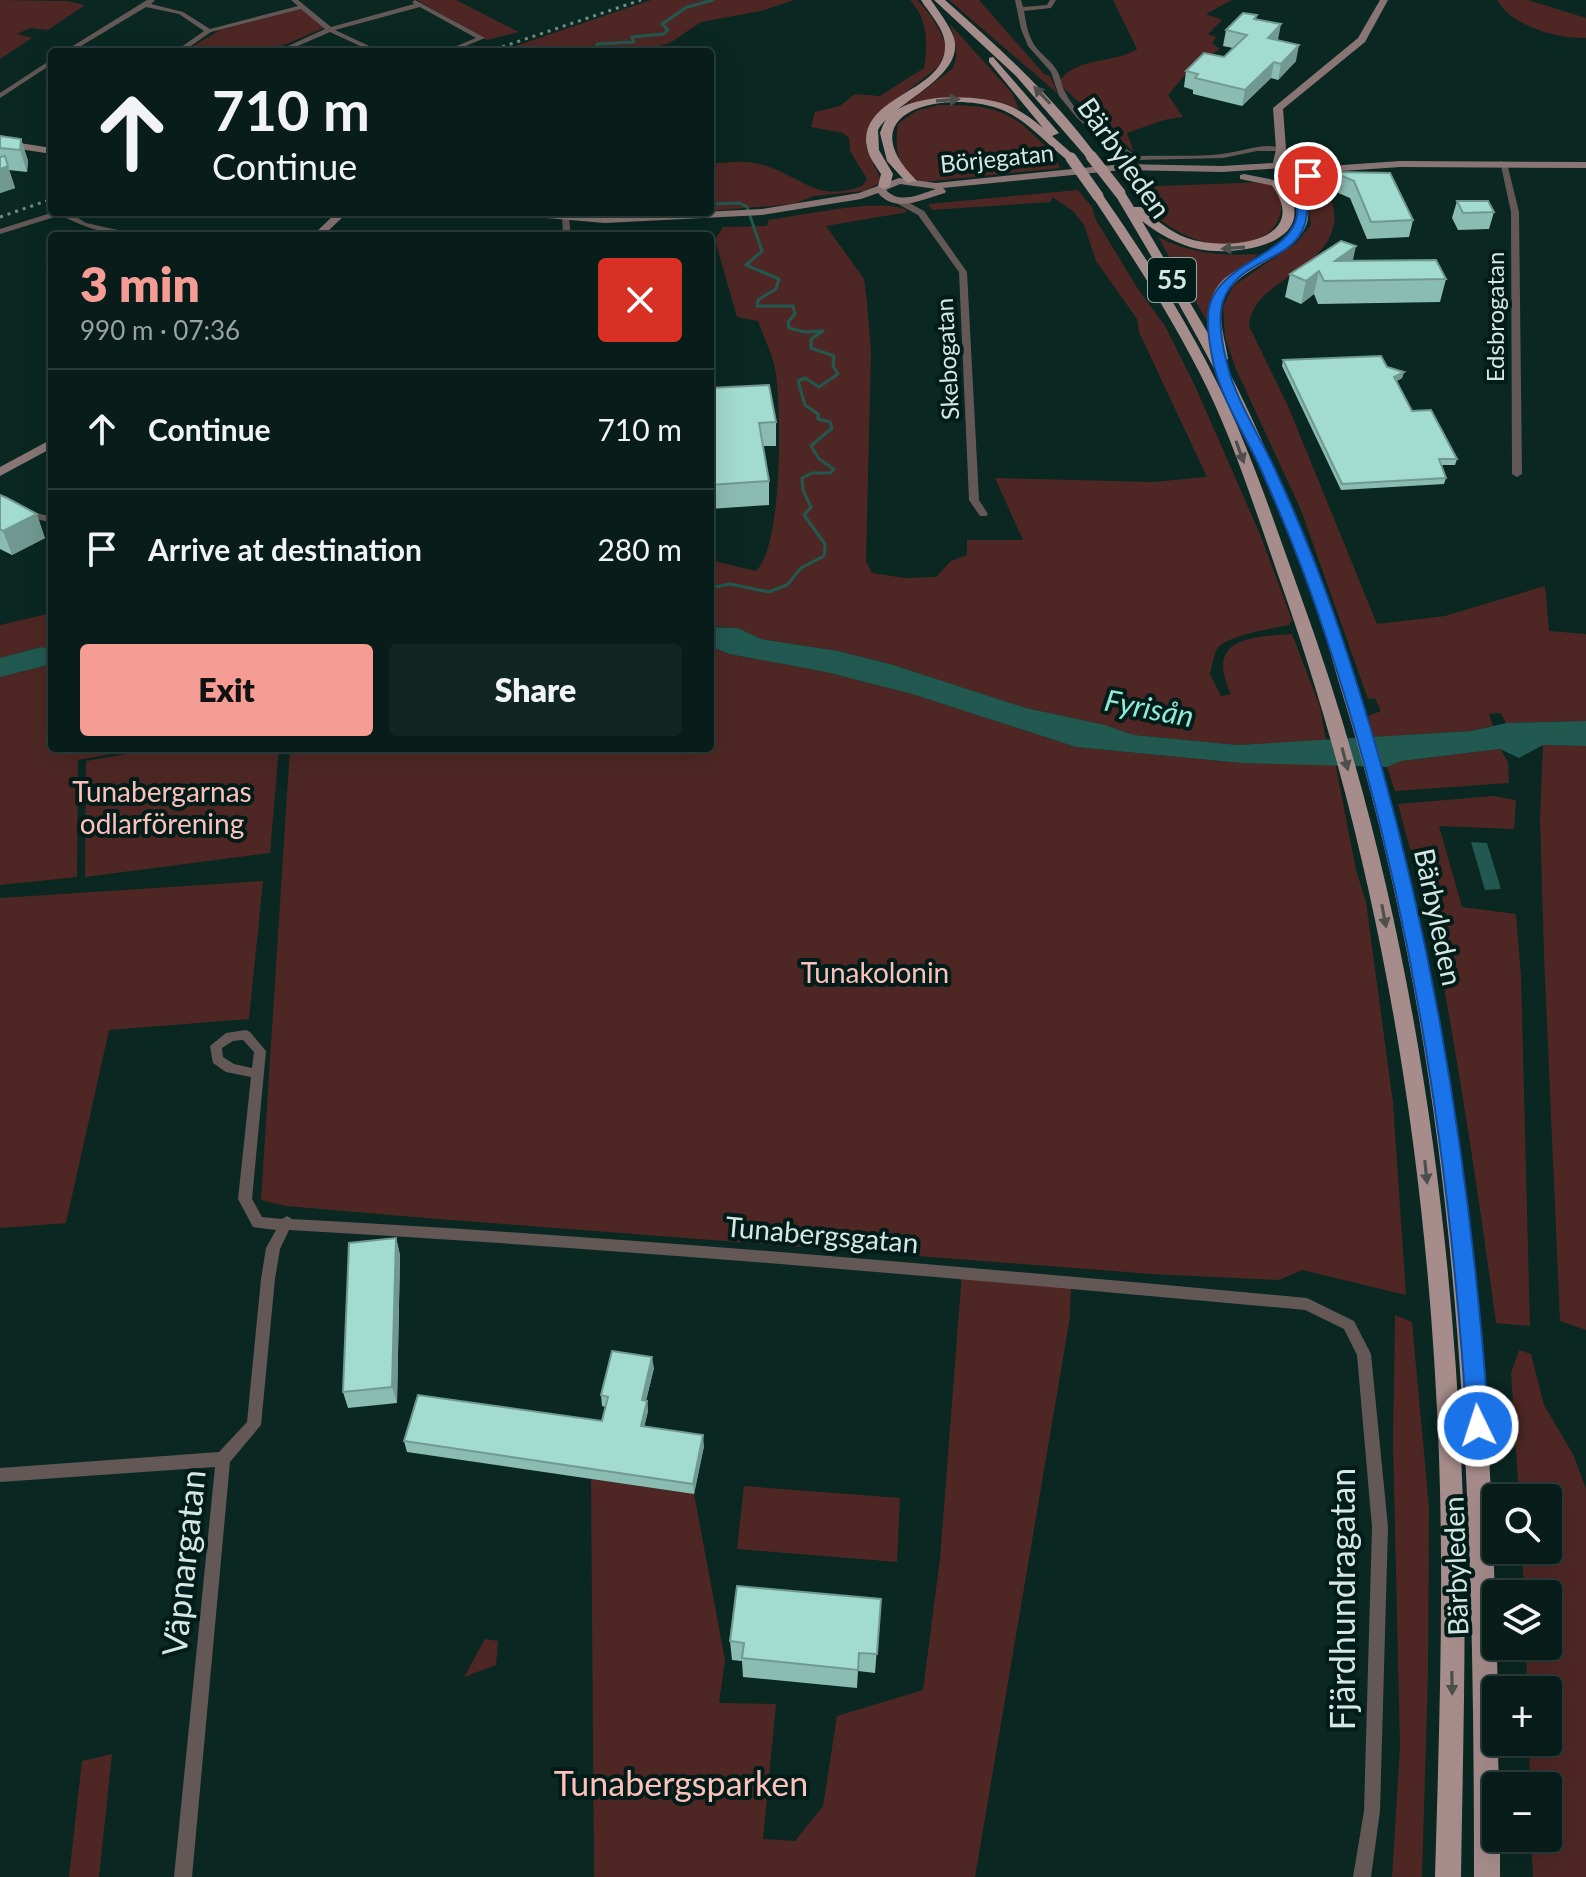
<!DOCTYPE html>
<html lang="en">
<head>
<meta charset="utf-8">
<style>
  body { margin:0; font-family:Lato,sans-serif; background:#112623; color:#f1f3f6; height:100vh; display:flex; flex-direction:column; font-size:30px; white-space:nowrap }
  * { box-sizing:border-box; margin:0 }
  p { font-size:26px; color:#98a2a2 }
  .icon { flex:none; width:44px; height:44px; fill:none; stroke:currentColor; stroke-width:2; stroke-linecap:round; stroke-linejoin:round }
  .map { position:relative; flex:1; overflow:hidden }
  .panel { position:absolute; left:48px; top:232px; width:666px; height:520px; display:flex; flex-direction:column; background:#081d1a; border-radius:8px; box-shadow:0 8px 32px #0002,0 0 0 2px #293b39 }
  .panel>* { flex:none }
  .hud { position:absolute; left:48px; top:48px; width:666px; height:168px; border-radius:8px; box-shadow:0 8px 32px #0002,0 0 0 2px #293b39; background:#081d1a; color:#f1f3f6; overflow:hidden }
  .controls { position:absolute; left:1482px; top:1484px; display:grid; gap:16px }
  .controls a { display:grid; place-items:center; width:80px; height:80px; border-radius:8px; background:#081d1a; box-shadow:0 8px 32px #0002,0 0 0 2px #293b39; font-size:40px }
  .pin { position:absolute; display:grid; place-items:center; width:68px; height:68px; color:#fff; margin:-34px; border:4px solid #fff; border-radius:50%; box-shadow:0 2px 8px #0007 }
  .me { position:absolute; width:88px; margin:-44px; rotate:356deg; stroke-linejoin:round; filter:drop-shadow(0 0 6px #0008) }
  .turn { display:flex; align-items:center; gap:28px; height:168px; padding:0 32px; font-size:36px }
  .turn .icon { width:104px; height:104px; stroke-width:2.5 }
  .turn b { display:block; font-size:56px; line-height:68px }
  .round { display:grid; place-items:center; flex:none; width:84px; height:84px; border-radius:8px; background:#112623 }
  .headline { display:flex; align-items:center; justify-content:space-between; height:136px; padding:0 32px }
  h1 { font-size:48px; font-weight:800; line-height:60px; color:#f59c94 }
  .button { display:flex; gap:16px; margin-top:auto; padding:16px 32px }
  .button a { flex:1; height:92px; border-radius:8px; background:#f59c94; color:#111; font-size:32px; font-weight:800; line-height:92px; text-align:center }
  .button a+a { background:#112623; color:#f1f3f6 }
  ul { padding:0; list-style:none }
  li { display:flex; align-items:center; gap:24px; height:120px; padding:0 32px; border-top:2px solid #293b39 }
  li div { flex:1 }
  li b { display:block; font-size:30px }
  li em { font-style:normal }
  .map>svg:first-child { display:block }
</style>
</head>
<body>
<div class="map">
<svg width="1586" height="1877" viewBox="0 0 1586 1877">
  <rect width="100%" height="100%" fill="#0a2722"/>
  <g fill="#4e2724">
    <polygon points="0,0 67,1 85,5 48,30 30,28 17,34 32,38 0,59"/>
    <polygon points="417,0 456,0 519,32 487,40"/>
    <polygon points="651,0 794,0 761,11 701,22 670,43 638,52 498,52"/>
    <path d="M910,0H917C932,15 940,29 947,48L938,67L884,109L866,137L867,150L882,182L864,191L814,196L794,204L710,211V165L713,164C731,161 751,160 769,167C806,180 818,202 862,186L867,179L850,151L849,138L843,133L811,127L815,112L840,106L855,94L880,96L924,68C928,44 928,19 910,0Z"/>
    <polygon points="949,0 979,0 1044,74 1050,76 1058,94"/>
    <path d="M1113,0H1232L1206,14L1222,20L1208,34L1216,37L1212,43L1220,49L1191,68L1168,95L1183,117L1164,120L1127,133L1134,152L1058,83C1077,55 1112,65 1137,49Z"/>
    <path d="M1497,0H1528L1586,18V38C1558,39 1511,26 1497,0Z"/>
    <polygon points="301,9 326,27 268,52 183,52 220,30"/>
    <path d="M950,24L1012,93L1019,109C977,97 944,96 902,107L952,69C960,54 955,40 950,24Z"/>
    <path d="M939,105C981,105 1006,106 1037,138C1046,147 1055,155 1060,168L924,182C897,175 894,148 898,124L916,111Z"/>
    <path d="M1267,182C1278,188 1282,193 1281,206C1281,247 1223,250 1192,238C1167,228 1145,210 1132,187Z"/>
    <path d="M1312,182H1326C1329,194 1337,212 1334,224C1323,275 1252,280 1249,326L1288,406L1377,624L1445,616L1545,586L1549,631L1586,634V721L1506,723L1501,713L1489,714L1493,726L1472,731L1374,737L1368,716L1381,711L1375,698L1368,699L1301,510L1236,369L1225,337L1223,307L1233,286L1296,243L1311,225L1306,185Z"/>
    <path d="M1078,190L1092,207L1096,220L1138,289L1165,326L1195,386L1260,534L1292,620L1289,625C1273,628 1225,636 1217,649C1213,656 1212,667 1210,674L1221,696L1231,694C1205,639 1248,637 1292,634L1320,707L1326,741L1237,745L1134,735L1105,725L1026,708L890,664L838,651L761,639L738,628L710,626V560L756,571C783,545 781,413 776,375C774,357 764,338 758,321L737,317L715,240L723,227L767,226L768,220C796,217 890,195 908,212L826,226L864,279L867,303L871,352L866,561L872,573L905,578L936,577L951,561L967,555V540H1023L995,478L1153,482L1207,477L1139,332L1137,319L1096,261L1084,225L1073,211L1052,197L1051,202L932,210L928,204Z"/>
    <path d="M1158,237C1191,254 1222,256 1258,254C1233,284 1213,272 1207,321Z"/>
    <polygon points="52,613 52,649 41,647 0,658 0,625"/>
    <polygon points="710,646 729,654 826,672 912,694 1076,747 1241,763 1335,762 1356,870 1366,902 1393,1103 1406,1295 1302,1270 1279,1280 1152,1274 414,1217 286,1206 261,1200 290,748 710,748"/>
    <polygon points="52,664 52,748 144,748 78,760 77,877 0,885 0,677"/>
    <polygon points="1543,745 1586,746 1586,1330 1560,1321 1544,955 1540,817"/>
    <polygon points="161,748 279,748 270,853 85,877 86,761"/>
    <polygon points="1500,749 1508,762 1509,783 1395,791 1387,767 1401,761"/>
    <path d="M1493,796L1516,800L1514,829L1439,826L1462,907L1516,914L1521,976L1530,1326L1496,1323C1475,1166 1450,1010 1419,854L1410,849L1398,804Z"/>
    <polygon points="263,881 249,1019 109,1030 66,1223 0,1228 0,898"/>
    <polygon points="962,1272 1071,1282 1070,1317 975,1877 594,1877 591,1479 694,1494 725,1660 719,1703 776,1704 763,1839 795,1841 823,1806 837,1716 923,1690 940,1559"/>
    <polygon points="1395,1315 1412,1322 1429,1508 1428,1672 1422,1877 1392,1877 1400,1747 1393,1441"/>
    <polygon points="1519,1350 1531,1354 1544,1405 1574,1456 1586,1489 1586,1877 1533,1877 1531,1838 1548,1838 1548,1786 1530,1786 1529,1742 1548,1742 1548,1690 1527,1690 1526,1646 1548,1646 1548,1594 1524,1594 1522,1550 1548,1550 1548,1498 1519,1498 1511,1373"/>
    <polygon points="744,1486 900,1498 897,1562 737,1549"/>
    <polygon points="485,1639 498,1641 496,1665 464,1677"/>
    <polygon points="112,1754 99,1877 69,1877 82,1761"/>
  </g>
  <g fill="#215950">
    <polygon points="710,627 738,628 761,639 838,651 890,664 1026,708 1105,725 1134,735 1238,745 1472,731 1506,723 1586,721 1586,746 1543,745 1519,758 1500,749 1401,761 1387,767 1241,763 1076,747 912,694 826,672 729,654 710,646"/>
    <polygon points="41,647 52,649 52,664 0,677 0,658"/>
    <polygon points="1471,842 1487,843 1501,889 1485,890"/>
  </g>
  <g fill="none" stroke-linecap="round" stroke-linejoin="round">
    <g stroke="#215950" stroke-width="3">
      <polyline points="595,52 597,44 634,42 632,37 664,34 668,30 662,24 687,7 713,0"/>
      <polyline points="710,204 740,203 747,207 762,251 746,265 779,279 776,289 758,300 757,306 793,306 795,314 788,322 789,328 805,332 823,331 811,339 811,348 834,356 833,366 838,374 819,387 805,378 798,381 805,405 818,414 818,419 830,422 832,428 811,446 819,459 834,469 830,473 812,473 802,478 803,490 811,507 804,515 825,544 824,556 801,568 787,585 769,592 730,584 710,588"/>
    </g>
    <g fill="#645856" fill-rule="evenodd">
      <polygon points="147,0 155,0 151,4 183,12 210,29 298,6 291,0 298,0 331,27 414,4 412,2 415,0 485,38 451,52 442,52 476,38 420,7 335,30 382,52 373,52 330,32 284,52 275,52 325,29 301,9 211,32 182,52 174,52 204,31 179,14 146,7 71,52 63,52"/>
      <path d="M1015,0H1021L1023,7L1047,5L1050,0H1056L1051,8L1024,11C1026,23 1028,36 1035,46C1041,54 1050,60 1056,69C1061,76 1061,85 1065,92C1077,117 1114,144 1139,156C1167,155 1195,157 1222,154C1243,152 1265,141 1285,149L1281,151H1257L1223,158L1138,160L1122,154L1106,144L1077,118L1059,96L1051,72L1028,46L1021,29Z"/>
      <polygon points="52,59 52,64 0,98 0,93"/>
      <polygon points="1500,161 1507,163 1519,212 1522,474 1517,477 1512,474 1511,212"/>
      <polygon points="896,199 902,199 924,211 967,272 979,500 988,514 986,516 980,516 969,500 959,272 918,215 896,203"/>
      <path d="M54,212H68L86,223L145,236C115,236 87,230 61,215L0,234V229Z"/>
      <polygon points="562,216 569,218 571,236 563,236"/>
      <polygon points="0,497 28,511 52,517 52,523 22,515 0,504"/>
      <path d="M246,1030L250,1032L266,1051L252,1199L262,1217L282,1219L287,1216L292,1219C631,1237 969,1267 1307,1298L1354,1321L1371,1354L1388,1527L1380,1811L1371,1877H1353L1364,1811L1372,1527L1357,1355L1344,1329L1305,1310C967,1279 629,1249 289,1230L280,1249L275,1279L261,1425L230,1462L192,1877H174L215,1467L0,1482V1468L219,1452L247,1422L261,1279L266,1248L276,1230L253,1227L238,1199L251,1077L226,1072L213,1063L210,1046L226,1033ZM243,1040L254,1052L252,1068L234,1064L223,1057L222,1048L233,1041Z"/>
    </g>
    <g fill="#897674" fill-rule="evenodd">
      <path d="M1380,0H1388L1365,42L1283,109L1286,149L1283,162L1314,167L1400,161L1586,162V168L1400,167L1314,173L1283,168L1222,172L1122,170L943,188L946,191L945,193C923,199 896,214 878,193L861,199L762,215L605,223L512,215L507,212H549L601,217L762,209L859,193L899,178L936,183L1122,164L1222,166L1273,163L1276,149L1273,108L1358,38ZM900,184L936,189C920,194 900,205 886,190Z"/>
      <polygon points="0,140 52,148 52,154 0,146"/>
      <polygon points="1244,174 1289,183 1313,175 1318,178 1290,189 1240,179 1240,175"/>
      <polygon points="337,212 348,212 323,236 312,236"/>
      <polygon points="52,439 52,448 0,476 0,467"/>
    </g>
    <g fill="#a68d8b" fill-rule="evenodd">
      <path d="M921,0H931C939,12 949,24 954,38C965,77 895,101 878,130L879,150L893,174L890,186L884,189L878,186L881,174C876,166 868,156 867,147C858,94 948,93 945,44C944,28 929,13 921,0Z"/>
      <path d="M934,0H945C1000,48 1053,97 1097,156L1095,158H1087L1016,76Z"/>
      <path d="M993,57L1059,133L1052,136L1077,158L1067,160C1045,143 1025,117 997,108C942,90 847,112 917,181L907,183L887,161L880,133C882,128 884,121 888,117C911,92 978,94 1007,105C1021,110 1032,119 1043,128L989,62V58Z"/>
      <path d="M1302,181L1308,184C1305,199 1312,214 1305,228C1285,265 1222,267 1221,315C1221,328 1225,341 1227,353L1228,359L1224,362C1250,411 1271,461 1292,512C1400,769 1454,1044 1479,1320C1491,1443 1494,1568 1498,1690H1496L1499,1786H1496V1838H1500V1877H1474C1474,1476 1461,1072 1340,686C1331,656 1323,624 1312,594C1287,526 1258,457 1226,392C1192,324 1153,259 1114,193L1124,191L1134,207H1141C1155,219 1170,232 1187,238C1226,252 1314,242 1271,184L1273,182H1281C1328,241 1241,258 1198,249C1176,244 1159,234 1142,221L1212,340C1194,256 1267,276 1293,228C1300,214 1293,198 1296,184Z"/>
      <path d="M1094,194H1102C1147,259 1190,325 1224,397C1254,460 1276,528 1300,594C1401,870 1447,1162 1461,1455C1468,1595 1463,1736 1461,1877H1435C1439,1737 1444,1596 1439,1456C1428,1154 1379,857 1277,572C1256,512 1236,449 1209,392C1176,323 1134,259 1092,196Z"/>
    </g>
    <g stroke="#758b87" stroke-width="3" stroke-dasharray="3 5" stroke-linecap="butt">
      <polyline points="487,52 641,0"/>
      <polyline points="0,217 52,199"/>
    </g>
    <g stroke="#a68d8b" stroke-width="11">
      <polyline points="1091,156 1120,193"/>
      <polyline points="1071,158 1098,196"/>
    </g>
  </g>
  <g fill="#8bbcb2">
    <polygon points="1257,15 1256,19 1278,41 1296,61 1278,80 1271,78 1242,106 1193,94 1193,90 1184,87 1186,71 1224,57 1233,48 1223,46 1226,30"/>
    <polygon points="0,136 21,139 28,161 27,172 9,170 15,188 0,193"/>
    <polygon points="1333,172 1390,173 1413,220 1409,237 1367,239 1350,198 1329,189"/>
    <polygon points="1457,201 1494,212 1489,229 1458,230 1452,218"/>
    <polygon points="1353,261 1446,279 1440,302 1318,304 1314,294 1301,304 1285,297 1290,274"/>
    <polygon points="1283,360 1387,367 1404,372 1402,378 1397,381 1412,411 1457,459 1455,465 1441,465 1446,478 1444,484 1341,490 1282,366"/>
    <polygon points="710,388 776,422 776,446 763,446 769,481 769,505 710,509"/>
    <polygon points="0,495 45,538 12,555 0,549"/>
    <polygon points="396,1238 400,1255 397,1403 348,1408 343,1392"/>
    <polygon points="654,1368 646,1401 647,1401 648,1411 644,1427 704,1446 694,1494 407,1452 404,1441 602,1421 606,1407 602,1406 601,1395"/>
    <polygon points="881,1599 875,1673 858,1671 857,1688 743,1677 742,1661 732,1660 730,1641"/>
  </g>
  <g fill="#719991">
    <polygon points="1281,24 1278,40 1268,38"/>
    <polygon points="1299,45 1296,61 1278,80 1281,64"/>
    <polygon points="1274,62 1271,78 1242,106 1245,90"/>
    <polygon points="21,139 28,161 27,172 20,150"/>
    <polygon points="8,166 15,188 0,193 0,169"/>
    <polygon points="1356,246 1351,269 1335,261"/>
    <polygon points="1319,271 1314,294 1301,304 1306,281"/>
    <polygon points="1404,372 1402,378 1393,383 1394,377"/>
    <polygon points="37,514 45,538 12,555 3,531"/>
    <polygon points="396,1238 400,1255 397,1403 392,1387"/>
    <polygon points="652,1357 654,1368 643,1411 642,1400"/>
    <polygon points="647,1401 648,1411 642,1437 641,1426"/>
    <polygon points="703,1435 704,1446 694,1494 693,1484"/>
  </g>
  <g fill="#a2dbcf" stroke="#719991" stroke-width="2">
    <polygon points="1243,13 1257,15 1254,19 1281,24 1268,38 1299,45 1281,64 1274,62 1245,90 1195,78 1198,74 1186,71 1204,53 1224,57 1247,35 1226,30"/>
    <polygon points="0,136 21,139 20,150 0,148"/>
    <polygon points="5,156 8,166 0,169 0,157"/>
    <polygon points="1333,172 1390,173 1413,220 1371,222 1354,181"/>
    <polygon points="1457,201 1488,201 1494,212 1463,213"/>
    <polygon points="1341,241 1356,246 1335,261 1436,260 1446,279 1324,281 1319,271 1306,281 1290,274"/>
    <polygon points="1381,356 1387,367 1404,372 1394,377 1412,411 1431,410 1457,459 1439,459 1446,478 1342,484 1283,360"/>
    <polygon points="769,385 776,422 759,423 769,481 710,485 710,388"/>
    <polygon points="0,495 7,498 37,514 3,531 0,529"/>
    <polygon points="396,1238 392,1387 343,1392 349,1243"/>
    <polygon points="612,1351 652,1357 642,1400 647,1401 641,1426 703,1435 693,1484 404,1441 418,1395 602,1421 608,1397 601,1395"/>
    <polygon points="737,1586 881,1599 877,1654 859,1653 858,1670 742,1658 744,1643 730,1641"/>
  </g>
  <defs><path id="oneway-solid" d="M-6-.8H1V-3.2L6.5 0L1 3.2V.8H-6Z" transform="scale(2)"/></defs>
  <g fill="#4c4f4c">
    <use href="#oneway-solid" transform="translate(1042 95) rotate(-133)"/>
    <use href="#oneway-solid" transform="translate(948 100) rotate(-4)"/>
    <use href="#oneway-solid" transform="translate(1233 248) rotate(176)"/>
    <use href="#oneway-solid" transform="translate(1240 452) rotate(70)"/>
    <use href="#oneway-solid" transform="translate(1345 759) rotate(75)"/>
    <use href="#oneway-solid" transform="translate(1384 916) rotate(79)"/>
    <use href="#oneway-solid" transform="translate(1426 1172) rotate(84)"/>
    <use href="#oneway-solid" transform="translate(1452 1683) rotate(89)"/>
  </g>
  <path fill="#1a73e8" stroke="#114b97" stroke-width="2" d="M1304,173L1314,176L1306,189C1319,269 1242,247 1223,301C1217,319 1223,349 1228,367C1235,397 1258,434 1272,463C1297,516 1320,573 1339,629C1427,887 1470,1155 1489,1426L1486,1433L1478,1436L1470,1433L1467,1426C1450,1155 1410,887 1323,628C1305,573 1282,516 1258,463C1244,434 1221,396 1214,366C1210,348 1204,318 1211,301C1226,261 1292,253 1297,215C1298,207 1295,197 1294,189Z"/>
  <g text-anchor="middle" stroke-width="8" stroke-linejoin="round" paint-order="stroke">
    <g font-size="24" fill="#d6e6e3" stroke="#021d19">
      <text transform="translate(997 159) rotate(-6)" y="8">Börjegatan</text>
      <text transform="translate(1496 317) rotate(-90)" y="8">Edsbrogatan</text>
      <text transform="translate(948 359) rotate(-93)" y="8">Skebogatan</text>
    </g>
    <rect fill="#021d19" stroke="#96aaa6" stroke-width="2" x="1148" y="258" width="48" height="44" rx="6"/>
    <g font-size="26" font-weight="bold" fill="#d6e6e3">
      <text x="1172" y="289">55</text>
    </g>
    <g font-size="28" fill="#d6e6e3" stroke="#021d19">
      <text transform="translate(1124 158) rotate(55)" y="10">Bärbyleden</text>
      <text transform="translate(1438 917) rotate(78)" y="10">Bärbyleden</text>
      <text transform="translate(822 1235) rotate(5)" y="10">Tunabergsgatan</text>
      <text transform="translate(1456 1566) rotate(-92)" y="10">Bärbyleden</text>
    </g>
    <g font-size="28" fill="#fec0ba" stroke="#021d19">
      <text x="162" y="802">Tunabergarnas<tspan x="162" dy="32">odlarförening</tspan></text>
      <text x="875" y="983">Tunakolonin</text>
    </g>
    <g font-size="30" font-style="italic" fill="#91ebda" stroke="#021d19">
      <text transform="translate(1149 709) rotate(11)" y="10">Fyrisån</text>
    </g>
    <g font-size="34" fill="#d6e6e3" stroke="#021d19">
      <text transform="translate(184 1563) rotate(-84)" y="12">Väpnargatan</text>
      <text transform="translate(1343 1599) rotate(-90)" y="12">Fjärdhundragatan</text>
    </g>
    <g font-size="34" fill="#fec0ba" stroke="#021d19">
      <text x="681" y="1796">Tunabergsparken</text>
    </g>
  </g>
</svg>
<div class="controls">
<a><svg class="icon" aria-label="search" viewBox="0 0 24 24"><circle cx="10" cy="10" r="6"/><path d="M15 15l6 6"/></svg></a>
<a><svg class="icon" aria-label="layers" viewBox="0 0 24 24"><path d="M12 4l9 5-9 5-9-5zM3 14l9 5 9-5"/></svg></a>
<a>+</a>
<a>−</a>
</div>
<div class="pin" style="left:1308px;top:176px;background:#d93025"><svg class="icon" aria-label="arrive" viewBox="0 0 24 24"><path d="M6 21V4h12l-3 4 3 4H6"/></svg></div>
<svg class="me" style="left:1478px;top:1426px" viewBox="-20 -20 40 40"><circle r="17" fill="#1a73e8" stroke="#fff" stroke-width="3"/><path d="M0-11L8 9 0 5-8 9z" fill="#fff"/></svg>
<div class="hud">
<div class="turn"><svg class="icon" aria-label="ahead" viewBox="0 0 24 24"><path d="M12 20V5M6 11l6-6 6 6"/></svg><div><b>710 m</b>Continue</div></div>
</div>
<section class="panel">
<div class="headline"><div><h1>3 min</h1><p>990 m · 07:36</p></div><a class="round" style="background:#d93025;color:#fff"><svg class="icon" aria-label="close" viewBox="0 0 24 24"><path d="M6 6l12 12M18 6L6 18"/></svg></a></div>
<ul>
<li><svg class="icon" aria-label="ahead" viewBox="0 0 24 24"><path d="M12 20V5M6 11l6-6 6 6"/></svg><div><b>Continue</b></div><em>710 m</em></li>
<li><svg class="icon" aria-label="arrive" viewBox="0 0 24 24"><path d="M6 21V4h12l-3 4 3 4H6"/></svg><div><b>Arrive at destination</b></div><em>280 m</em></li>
</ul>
<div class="button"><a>Exit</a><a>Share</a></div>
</section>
</div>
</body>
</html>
